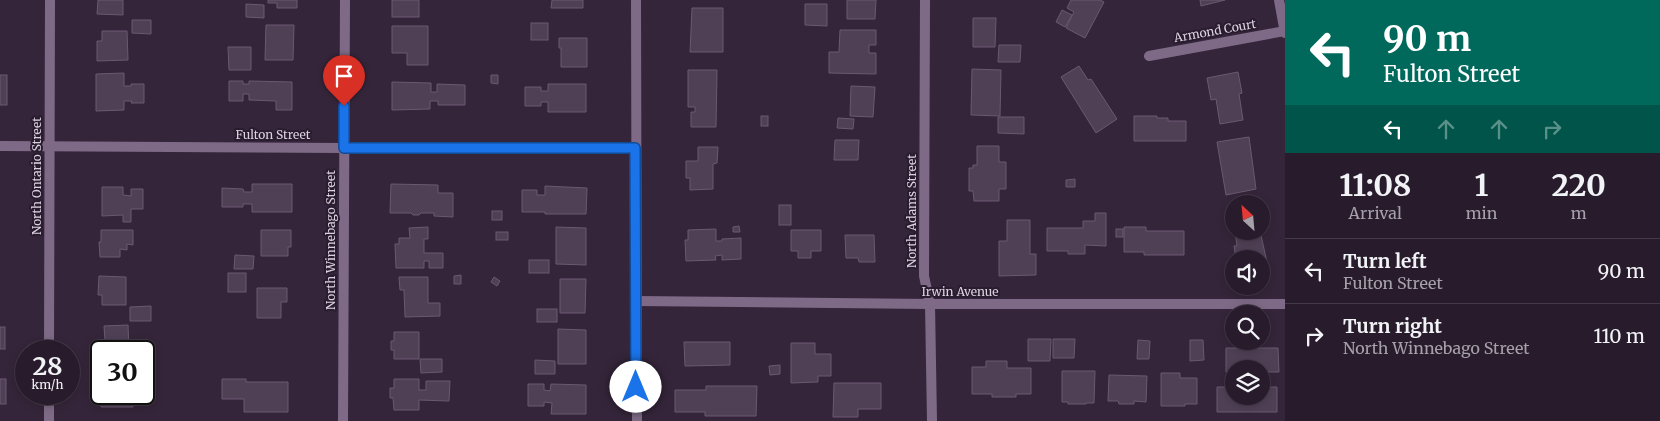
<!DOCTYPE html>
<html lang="en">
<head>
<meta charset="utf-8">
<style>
  body { margin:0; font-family:Merriweather,serif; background:#302534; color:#f1f3f6; height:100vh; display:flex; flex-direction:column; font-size:19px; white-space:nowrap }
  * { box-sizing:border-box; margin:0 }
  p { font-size:16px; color:#a5a1a9 }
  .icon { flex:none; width:28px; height:28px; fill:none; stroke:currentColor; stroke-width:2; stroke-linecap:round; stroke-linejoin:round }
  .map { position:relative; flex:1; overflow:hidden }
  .side { display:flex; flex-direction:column; background:#281c2c; width:375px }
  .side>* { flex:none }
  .guide { background:#00695c; color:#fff; overflow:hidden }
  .needle { width:32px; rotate:334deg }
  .buttons { position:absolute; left:1225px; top:195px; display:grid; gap:10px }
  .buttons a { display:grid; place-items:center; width:45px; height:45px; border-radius:50%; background:#281c2c; box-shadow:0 2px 8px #0003,0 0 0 1px #443a48; font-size:25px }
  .speed { position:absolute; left:15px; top:340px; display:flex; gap:10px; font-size:25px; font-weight:700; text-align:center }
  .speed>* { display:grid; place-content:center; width:65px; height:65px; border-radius:50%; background:#281c2c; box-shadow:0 2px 8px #0003,0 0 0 1px #443a48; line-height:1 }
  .speed small { font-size:12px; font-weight:400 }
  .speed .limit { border:2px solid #111; border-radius:8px; background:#fff; color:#111 }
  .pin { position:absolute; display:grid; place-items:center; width:42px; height:42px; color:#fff; margin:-51px -21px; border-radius:50% 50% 50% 0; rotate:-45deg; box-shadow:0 0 5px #0007 }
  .pin .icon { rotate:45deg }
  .me { position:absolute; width:55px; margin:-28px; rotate:0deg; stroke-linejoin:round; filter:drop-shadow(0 0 4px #0008) }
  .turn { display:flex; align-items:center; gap:18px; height:105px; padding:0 15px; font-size:22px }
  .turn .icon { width:65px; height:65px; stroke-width:2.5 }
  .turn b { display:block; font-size:35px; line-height:42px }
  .lanes { display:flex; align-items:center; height:48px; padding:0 15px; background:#0003; justify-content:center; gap:25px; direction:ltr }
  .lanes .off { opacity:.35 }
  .eta { display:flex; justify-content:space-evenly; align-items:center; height:85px; text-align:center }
  .eta b { font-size:30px; font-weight:700; line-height:35px }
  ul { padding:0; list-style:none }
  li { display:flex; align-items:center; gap:15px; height:65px; padding:0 15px; border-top:1px solid #443a48 }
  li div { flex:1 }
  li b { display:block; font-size:19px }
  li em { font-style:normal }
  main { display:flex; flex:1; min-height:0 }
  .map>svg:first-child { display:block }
</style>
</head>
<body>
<main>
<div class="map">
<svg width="1285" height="421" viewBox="0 0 1285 421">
  <rect width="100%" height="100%" fill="#35253a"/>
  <g fill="#504056" stroke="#6a5970">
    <polygon points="98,0 123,0 123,15 97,14"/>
    <polygon points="268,0 297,0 297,8 277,8 277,3 268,3"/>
    <rect x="392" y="0" width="27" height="17"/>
    <polygon points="552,0 583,0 583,8 551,8"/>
    <polygon points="847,0 876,0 875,19 847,19"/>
    <polygon points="1071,0 1100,0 1104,2 1085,38 1066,28 1074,12 1067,8"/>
    <polygon points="1200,0 1225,0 1201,6"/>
    <polygon points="246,4 264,5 264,18 246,17"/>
    <polygon points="805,4 827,4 827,26 805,25"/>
    <polygon points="692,8 723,8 723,52 690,52"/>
    <polygon points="1062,10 1072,15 1065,27 1056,22"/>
    <polygon points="973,18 996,18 995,47 973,47"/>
    <polygon points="132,20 151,20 151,34 132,33"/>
    <rect x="531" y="23" width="17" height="17"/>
    <polygon points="266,25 294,25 293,60 265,60"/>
    <polygon points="392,26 428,26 428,65 407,65 407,53 392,53"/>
    <polygon points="840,30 876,30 876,45 869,45 869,53 876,53 876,74 829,73 829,52 839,52"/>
    <polygon points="102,31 127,31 128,60 97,61 97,41 102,41"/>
    <polygon points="559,38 587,38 587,67 561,67 561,48 559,48"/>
    <polygon points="999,45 1021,45 1020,62 998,62"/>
    <polygon points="228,47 251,47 251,70 229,70"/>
    <polygon points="1079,66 1088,80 1091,79 1117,119 1096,133 1061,77"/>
    <polygon points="972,69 1001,70 1000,116 971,115"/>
    <polygon points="688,70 717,70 716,127 691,127 691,112 695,112 695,107 688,107"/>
    <polygon points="1238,72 1242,93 1239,94 1243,120 1220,124 1216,99 1211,100 1207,78"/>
    <polygon points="124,73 124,86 131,86 131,84 144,84 144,103 131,103 132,101 124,101 124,110 96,111 96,74"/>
    <rect x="0" y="75" width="7" height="30"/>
    <polygon points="491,75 498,75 498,84 491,83"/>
    <polygon points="229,81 243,81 243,84 249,84 249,81 292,82 292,110 276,110 276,101 249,100 249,94 243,94 243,101 229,101"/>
    <polygon points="392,82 431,83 431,92 437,92 437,84 465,85 465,105 438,105 438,101 430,101 430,109 392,110"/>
    <polygon points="548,84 586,84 586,112 548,112 548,102 541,102 541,106 525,106 525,87 541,87 541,91 548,91"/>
    <polygon points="851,86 875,87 873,117 850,116"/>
    <rect x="761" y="116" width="7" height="10"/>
    <polygon points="1134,116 1157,116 1157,118 1168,118 1168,121 1186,121 1186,141 1134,141"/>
    <polygon points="998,117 1024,117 1024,134 998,133"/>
    <polygon points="838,118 854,119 853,129 837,128"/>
    <polygon points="1249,137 1256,189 1226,195 1217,142"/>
    <polygon points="835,140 859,140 858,160 834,160"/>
    <polygon points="977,146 999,146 999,162 1006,162 1006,189 999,189 999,201 974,201 973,191 969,191 969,168 973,168 973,165 977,165"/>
    <polygon points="698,147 718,147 717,163 713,164 713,189 690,190 690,178 686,178 686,161 698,161"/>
    <polygon points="1075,179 1075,187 1066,187 1066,180"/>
    <polygon points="252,184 292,184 292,212 252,212 252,204 243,204 243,207 222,207 222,188 243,189 244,192 252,192"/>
    <polygon points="391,184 438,185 438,193 453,193 453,217 434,216 434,213 421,213 419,215 413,215 411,213 390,213"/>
    <polygon points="545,186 587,188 586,214 545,214 545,212 522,212 522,190 537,190 537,195 545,195"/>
    <polygon points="102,187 123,187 123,195 131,196 131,189 143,189 143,209 131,209 131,222 123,222 123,215 102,216"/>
    <rect x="779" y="205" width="12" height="20"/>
    <rect x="492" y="211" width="10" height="9"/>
    <polygon points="1095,213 1106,213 1106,246 1085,245 1085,254 1068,254 1068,251 1047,251 1047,228 1083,228 1083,221 1095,221"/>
    <polygon points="1007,220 1030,220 1030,254 1036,254 1036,275 999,276 999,241 1007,241"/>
    <polygon points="739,226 740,232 733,232 733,227"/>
    <polygon points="428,227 428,239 424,239 424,253 443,253 443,268 429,268 429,261 424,261 424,268 396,268 395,244 399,244 399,238 410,238 409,228"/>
    <polygon points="556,227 586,228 586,265 556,264"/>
    <polygon points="1124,227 1146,227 1146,231 1184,231 1184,255 1144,255 1144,252 1124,252"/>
    <polygon points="716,229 716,241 722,241 722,239 741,238 741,259 722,260 722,255 715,256 716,260 686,261 685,240 688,240 688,230"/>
    <rect x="1116" y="229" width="7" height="8"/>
    <polygon points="101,230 133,230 133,245 127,244 127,250 120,249 120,257 100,257 99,242 101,242"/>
    <polygon points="261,230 291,230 291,247 288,247 288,256 261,256"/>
    <polygon points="791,230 821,230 821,251 811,251 811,258 798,258 798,251 791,251"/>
    <polygon points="1235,231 1260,231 1267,262 1261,263 1261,259 1236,259 1234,246 1237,246"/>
    <rect x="496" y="232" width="12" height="8"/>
    <polygon points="845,235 874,235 875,262 859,262 858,258 846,258"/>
    <polygon points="235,255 254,256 253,269 234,269"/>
    <rect x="529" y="260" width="20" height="13"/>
    <rect x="228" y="273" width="18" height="19"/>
    <polygon points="461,275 461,284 454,284 454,276"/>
    <polygon points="99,276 126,277 126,305 102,305 102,295 98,295"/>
    <polygon points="399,277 428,277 428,303 440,303 440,316 405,317 404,290 400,290"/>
    <polygon points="494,277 500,281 497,286 491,282"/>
    <polygon points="560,279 586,279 585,313 560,313"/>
    <polygon points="257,288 287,288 287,302 281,302 281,318 257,318"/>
    <polygon points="151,306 151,321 130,321 130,307"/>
    <rect x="537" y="309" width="20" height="13"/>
    <polygon points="128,325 129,351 101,351 101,365 101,342 105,341 104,326"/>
    <rect x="0" y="327" width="5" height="22"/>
    <polygon points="558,329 586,330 586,364 558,364"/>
    <polygon points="394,332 419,332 419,359 394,359 394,350 391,350 391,341 394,341"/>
    <polygon points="1028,339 1051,339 1050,361 1028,361"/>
    <polygon points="1053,339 1075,339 1074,358 1053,358"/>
    <polygon points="1138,340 1150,341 1149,359 1137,359"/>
    <polygon points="1190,340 1203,340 1204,360 1190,361"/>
    <polygon points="684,342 730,342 730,365 685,366"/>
    <polygon points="791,343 815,343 815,354 831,354 831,376 818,376 818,382 791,383"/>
    <polygon points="1226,348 1278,348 1279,372 1261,372 1261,369 1234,369 1234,372 1226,372"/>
    <polygon points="420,359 442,359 442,372 421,373"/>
    <polygon points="535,360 555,361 555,374 535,374"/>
    <polygon points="986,361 1007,361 1007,368 1031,368 1031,394 1016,394 1016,397 992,397 992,394 972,394 972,367 986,367"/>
    <polygon points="780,365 780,374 770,375 769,366"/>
    <polygon points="1062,371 1095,371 1094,403 1087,403 1086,404 1068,404 1068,402 1062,402"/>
    <polygon points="1161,373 1180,373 1180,378 1197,378 1197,404 1185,404 1185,406 1161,406"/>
    <polygon points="1109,375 1147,376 1146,402 1134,401 1134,404 1119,404 1118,401 1108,401"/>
    <rect x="0" y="379" width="6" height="25"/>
    <polygon points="222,379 246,379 246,382 288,382 288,412 244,412 244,399 222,399"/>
    <polygon points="394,379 419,379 419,390 426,390 426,381 450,381 449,401 419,400 419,410 394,410 393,398 390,398 390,388 394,388"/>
    <polygon points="144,381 153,381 153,403 133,403 133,407 101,407 102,394 144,394"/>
    <polygon points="834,383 881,383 881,409 858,409 858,417 833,417"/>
    <polygon points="528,384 544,384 544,390 550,391 551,384 586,385 586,414 551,414 552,403 544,402 544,406 528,406"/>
    <polygon points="706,386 757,386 756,416 705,416 705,412 675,412 675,390 706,390"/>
    <polygon points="1217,387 1234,387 1234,396 1261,396 1261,387 1277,387 1277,412 1217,412"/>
  </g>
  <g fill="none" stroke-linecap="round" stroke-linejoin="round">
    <g stroke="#7e6a86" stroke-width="10">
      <polyline points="636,0 637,421"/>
      <polyline points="925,0 924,276 930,304 932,421"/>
      <polyline points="1279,0 1285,33"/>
      <polyline points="1149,56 1285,31"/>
      <polyline points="0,146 344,148 635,148"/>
      <polyline points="636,301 930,304 1285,304"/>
      <polyline points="49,351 50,0"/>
      <polyline points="49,421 49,394"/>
      <polyline points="343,421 345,0"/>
    </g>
  </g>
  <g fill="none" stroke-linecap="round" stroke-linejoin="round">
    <g stroke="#114b97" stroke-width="12">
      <polyline id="route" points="344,106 344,148 635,148 636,387"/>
    </g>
    <use href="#route" stroke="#1a73e8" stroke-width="9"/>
  </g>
  <g text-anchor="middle" stroke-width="4" stroke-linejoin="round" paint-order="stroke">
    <g font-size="12" fill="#dcd2df" stroke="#2a1c30">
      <text transform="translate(1215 31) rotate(-10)" y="4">Armond Court</text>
      <text x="273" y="139">Fulton Street</text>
      <text transform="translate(37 176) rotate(-90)" y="4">North Ontario Street</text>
      <text transform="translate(912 211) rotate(-90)" y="4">North Adams Street</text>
      <text transform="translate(331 240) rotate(-90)" y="4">North Winnebago Street</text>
      <text x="960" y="296">Irwin Avenue</text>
    </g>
  </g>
</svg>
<div class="buttons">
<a><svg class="needle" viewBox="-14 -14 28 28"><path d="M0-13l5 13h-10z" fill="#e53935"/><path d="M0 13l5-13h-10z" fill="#a5a1a9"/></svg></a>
<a><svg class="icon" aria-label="sound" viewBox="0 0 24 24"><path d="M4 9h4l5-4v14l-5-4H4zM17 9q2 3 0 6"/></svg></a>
<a><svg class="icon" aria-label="search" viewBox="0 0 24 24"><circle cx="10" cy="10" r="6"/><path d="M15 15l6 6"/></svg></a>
<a><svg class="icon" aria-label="layers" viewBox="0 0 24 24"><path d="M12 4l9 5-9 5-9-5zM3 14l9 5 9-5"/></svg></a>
</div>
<div class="speed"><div>28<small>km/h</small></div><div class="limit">30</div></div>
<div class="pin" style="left:344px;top:106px;background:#d93025"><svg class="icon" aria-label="arrive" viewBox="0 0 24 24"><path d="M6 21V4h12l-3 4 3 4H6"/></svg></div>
<svg class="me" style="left:636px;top:387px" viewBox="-20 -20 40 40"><circle r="19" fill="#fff"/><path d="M0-13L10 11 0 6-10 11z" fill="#1a73e8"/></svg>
</div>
<section class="side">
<div class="guide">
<div class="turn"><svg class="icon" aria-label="left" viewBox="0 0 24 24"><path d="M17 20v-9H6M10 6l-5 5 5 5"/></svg><div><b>90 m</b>Fulton Street</div></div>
<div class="lanes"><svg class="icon" aria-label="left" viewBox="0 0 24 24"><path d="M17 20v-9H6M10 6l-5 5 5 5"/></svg><svg class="icon off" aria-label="ahead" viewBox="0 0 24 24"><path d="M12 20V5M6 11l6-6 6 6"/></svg><svg class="icon off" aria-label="ahead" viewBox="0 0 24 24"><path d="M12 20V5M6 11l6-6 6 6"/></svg><svg class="icon off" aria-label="right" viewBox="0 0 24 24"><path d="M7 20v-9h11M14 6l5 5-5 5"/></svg></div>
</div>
<div class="eta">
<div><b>11:08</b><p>Arrival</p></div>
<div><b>1</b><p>min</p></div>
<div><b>220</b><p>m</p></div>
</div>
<ul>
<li><svg class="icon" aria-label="left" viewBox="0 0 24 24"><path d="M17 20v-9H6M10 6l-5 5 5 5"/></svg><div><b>Turn left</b><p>Fulton Street</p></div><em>90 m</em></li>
<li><svg class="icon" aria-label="right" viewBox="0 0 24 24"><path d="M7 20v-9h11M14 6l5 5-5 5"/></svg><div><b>Turn right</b><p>North Winnebago Street</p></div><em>110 m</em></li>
</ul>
</section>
</main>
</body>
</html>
